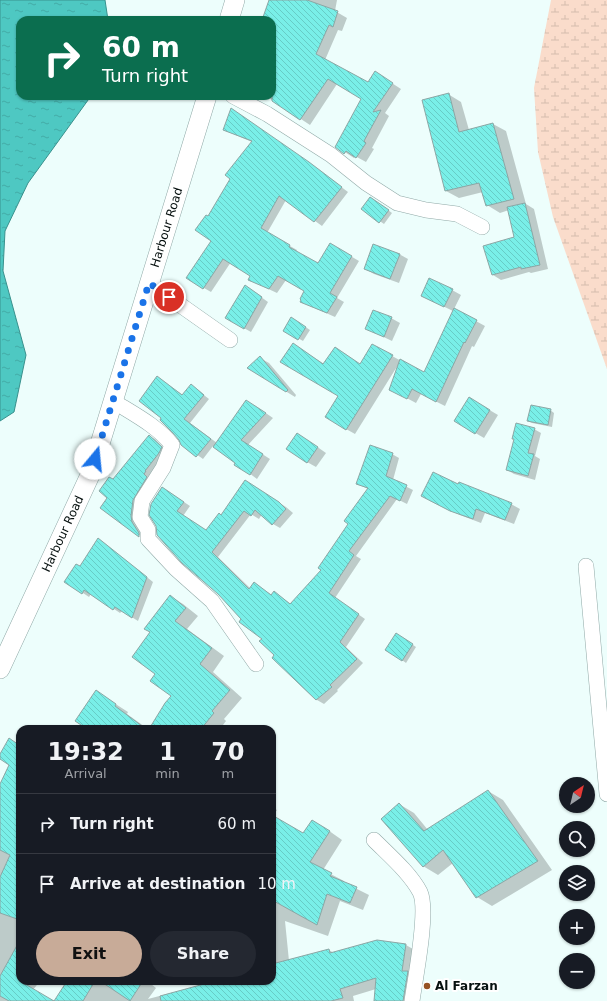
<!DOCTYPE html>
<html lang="en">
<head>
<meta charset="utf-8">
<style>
  body { margin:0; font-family:"DejaVu Sans",sans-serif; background:#242831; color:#f1f3f6; height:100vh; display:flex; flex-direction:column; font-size:15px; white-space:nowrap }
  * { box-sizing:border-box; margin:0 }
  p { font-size:13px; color:#9ea1a6 }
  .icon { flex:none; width:22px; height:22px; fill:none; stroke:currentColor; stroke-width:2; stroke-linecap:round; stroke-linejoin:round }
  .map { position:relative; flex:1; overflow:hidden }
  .drawer { position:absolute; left:16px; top:725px; width:260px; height:260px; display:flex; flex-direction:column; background:#171b24; border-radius:12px; box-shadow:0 1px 3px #0004 }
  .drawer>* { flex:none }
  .hud { position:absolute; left:16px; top:16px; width:260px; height:84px; border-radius:12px; box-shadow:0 1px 3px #0004; background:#0b6e4f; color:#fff; overflow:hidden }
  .needle { width:26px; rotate:35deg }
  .buttons { position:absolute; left:559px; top:777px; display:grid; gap:8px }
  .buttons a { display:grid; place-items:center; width:36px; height:36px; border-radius:50%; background:#171b24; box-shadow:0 1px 3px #0004; font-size:20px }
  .pin { position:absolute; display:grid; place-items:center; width:34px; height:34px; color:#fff; margin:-17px; border:2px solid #fff; border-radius:50%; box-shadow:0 1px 4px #0007 }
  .me { position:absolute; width:44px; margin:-22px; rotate:17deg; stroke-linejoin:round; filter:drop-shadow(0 0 3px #0008) }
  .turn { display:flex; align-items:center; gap:14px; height:84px; padding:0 20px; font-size:18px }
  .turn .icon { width:52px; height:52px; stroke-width:2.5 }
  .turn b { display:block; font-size:28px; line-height:34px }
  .eta { display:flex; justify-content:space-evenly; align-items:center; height:68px; text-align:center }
  .eta b { font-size:24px; font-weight:600; line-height:28px }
  .cta { display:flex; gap:8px; margin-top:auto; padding:8px 20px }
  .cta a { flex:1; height:46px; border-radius:24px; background:#c8ab98; color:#111; font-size:16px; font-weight:600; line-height:46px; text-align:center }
  .cta a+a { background:#242831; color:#f1f3f6 }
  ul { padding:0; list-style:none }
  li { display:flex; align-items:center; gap:12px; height:60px; padding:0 20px; border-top:1px solid #363941 }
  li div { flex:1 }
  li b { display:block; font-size:15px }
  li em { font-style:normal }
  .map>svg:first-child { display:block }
</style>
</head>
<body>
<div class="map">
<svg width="607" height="1001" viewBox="0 0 607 1001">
  <defs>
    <pattern id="wetland-marsh" width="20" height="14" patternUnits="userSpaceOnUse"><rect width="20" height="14" fill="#fadccb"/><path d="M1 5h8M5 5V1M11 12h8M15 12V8" fill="none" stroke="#d5bcad"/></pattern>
    <pattern id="water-ripples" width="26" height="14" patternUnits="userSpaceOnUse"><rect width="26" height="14" fill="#4ec8c2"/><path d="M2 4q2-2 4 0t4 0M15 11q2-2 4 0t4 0" fill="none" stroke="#43aba6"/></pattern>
    <pattern id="building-back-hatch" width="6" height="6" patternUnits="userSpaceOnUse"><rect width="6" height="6" fill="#79efe8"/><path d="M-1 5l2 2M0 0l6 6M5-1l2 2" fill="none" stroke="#67ccc6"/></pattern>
  </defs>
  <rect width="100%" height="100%" fill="#edfefc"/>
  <polygon fill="url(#wetland-marsh)" points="551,0 607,0 607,369 553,217 538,152 534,88"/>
  <polygon fill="url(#water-ripples)" stroke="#39918d" points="0,0 105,0 108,20 20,20 20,96 91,96 28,183 5,231 3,271 26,355 14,412 0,421"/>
  <g fill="#0003">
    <polygon points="269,0 337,0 335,11 347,18 342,31 338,30 325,60 368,83 384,78 401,89 385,113 389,116 372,148 374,149 366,162 355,156 354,158 337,147 363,98 337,84 310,125 266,96 272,96 272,20 263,20"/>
    <polygon points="448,94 461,102 469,130 493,124 506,131 526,204 534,209 548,269 531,273 529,272 501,280 493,275 515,238 509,210 500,213 487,205 483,192 459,198 446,191"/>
    <polygon points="232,109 316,168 348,192 322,226 286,200 267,233 297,250 296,252 319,264 330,244 359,261 337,298 344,302 335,317 301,302 306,291 286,280 277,293 249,280 251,276 231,262 211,292 204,288 212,241 208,217 252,142 224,130"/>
    <polygon points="374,200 392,213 384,224 362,209"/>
    <polygon points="399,254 408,259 399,283 374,274 365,269"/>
    <polygon points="251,290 268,302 251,332 226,318"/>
    <polygon points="452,290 461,295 454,309 485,326 474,347 472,346 445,406 421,394 416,403 399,394 398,365 355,434 346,429 339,396 301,349 324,364 344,353 361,365 372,345 425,374 453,311 422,296"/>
    <polygon points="391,318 400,323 392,341 367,329"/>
    <polygon points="295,320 310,330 303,341 284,330"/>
    <polygon points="260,358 269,363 296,395 295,397 248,368"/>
    <polygon points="157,377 183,395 196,389 209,399 190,423 217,443 254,405 273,418 248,445 270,459 257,479 213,446 203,459 182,444 180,439 163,418"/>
    <polygon points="469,398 498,415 484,438 455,421"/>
    <polygon points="550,410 554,413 552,427 532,423 528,421"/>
    <polygon points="534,429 541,433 535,456 540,459 535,480 514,474 507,470"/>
    <polygon points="149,436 155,439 167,451 140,500 145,539 101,508 108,498 113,480"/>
    <polygon points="306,439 326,453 316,467 307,462"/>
    <polygon points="392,454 399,458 393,480 413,490 407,504 397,499 356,556 361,559 335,598 365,619 346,647 363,663 337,690 338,691 324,704 317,700 273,658 276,655 263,639 243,619 152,504 169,492 190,506 183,516 207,531 252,485 286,507 293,513 280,528 273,524 262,514 259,519 251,514 218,557 250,588 254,583 272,595 274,592 291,604 322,570 349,524 368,489 358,484"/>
    <polygon points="459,486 511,504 520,509 514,524 485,513 481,523 460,515 430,501"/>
    <polygon points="99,539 153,582 138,621 122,611 120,613 114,609 91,594 89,597 83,593 80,567"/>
    <polygon points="170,596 183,604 198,616 187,629 224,656 213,672 242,698 224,719 226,721 220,729 150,729 172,696 156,674 151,632"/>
    <polygon points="400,636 416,647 406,663 402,660"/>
    <polygon points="97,692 128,712 127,714 148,729 89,729"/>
    <polygon points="20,746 20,981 40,981 33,990 52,1001 0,1001 0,786 11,764 0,758 0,756"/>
    <polygon points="488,791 503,800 552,870 492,906 477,897 453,863 438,875 423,866 399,804 414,813 428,830"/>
    <polygon points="272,807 277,810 273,816 304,834 325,828 342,840 323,870 344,881 343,882 369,895 363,910 340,901 328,936 285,921 289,961 329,950 334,953 406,945 418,952 417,1001 375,1001 376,989 353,996 354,1001 200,1001 218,981 272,981 272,967 279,965 272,964"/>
    <polygon points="68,981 153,981 151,984 156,988 148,999 186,989 198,1001 56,1001"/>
  </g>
  <g fill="url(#building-back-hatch)" stroke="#8ca6a4">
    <polygon points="269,0 307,0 338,11 333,27 329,25 316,54 368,82 375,71 393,83 373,112 381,110 364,141 366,143 356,158 346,151 344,154 335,147 361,99 328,79 300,120 272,101 272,20 262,20"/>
    <polygon points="449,93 459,132 493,123 514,199 486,206 479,183 445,191 422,100"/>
    <polygon points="231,108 309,162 342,187 314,222 279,196 261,228 290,245 289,247 318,263 330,243 352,256 330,293 337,297 327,313 300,302 301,300 300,299 304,291 278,276 269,289 248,280 250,276 223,259 203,289 186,278 211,241 195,230 206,215 208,216 230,179 225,175 252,141 223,130"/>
    <polygon points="370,197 389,210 379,223 361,209"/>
    <polygon points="525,203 540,265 521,269 521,267 492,275 483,246 514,237 507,207"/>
    <polygon points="373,244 400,254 390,279 364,269"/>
    <polygon points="429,278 453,289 444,307 421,296"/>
    <polygon points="245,285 262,297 244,329 225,318"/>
    <polygon points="454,308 477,320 465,343 464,342 436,402 412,389 407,399 389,390 400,359 424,372"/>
    <polygon points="373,310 392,317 384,337 365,329"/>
    <polygon points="291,317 306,327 298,340 283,331"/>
    <polygon points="293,343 323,364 335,347 360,364 372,344 393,355 346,430 325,417 338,396 280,362"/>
    <polygon points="260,356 288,390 286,392 247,368"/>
    <polygon points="157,376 182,395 191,384 204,395 184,419 211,439 196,457 181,445 179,440 173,433 160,420 161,418 139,401"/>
    <polygon points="469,397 490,410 475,434 454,421"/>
    <polygon points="246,400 266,413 241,440 263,454 250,475 234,465 235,463 213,447"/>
    <polygon points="531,405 551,409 548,425 527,421"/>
    <polygon points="516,423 535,428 528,453 534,454 528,476 506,470 514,439 512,439"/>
    <polygon points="297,433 318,447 307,463 286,449"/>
    <polygon points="149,435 162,447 159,453 145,471 146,471 144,474 147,477 133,500 131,516 132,522 139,533 139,537 100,508 107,498 99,491 109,477 113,479"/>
    <polygon points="370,445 393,453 386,476 407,485 400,501 390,496 349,551 354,555 329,593 359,614 340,642 357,659 330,685 332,687 316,700 272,658 274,655 259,641 262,639 239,622 241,619 218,594 182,563 157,535 156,526 149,515 151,504 162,487 184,502 177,511 206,530 219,513 221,515 245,480 279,502 286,509 272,525 255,510 251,516 244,511 212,552 249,589 254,582 271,595 274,591 290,604 321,570 318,568 348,524 344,521 368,488 356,484"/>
    <polygon points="433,472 458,484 459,482 512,503 505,520 476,509 473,519 450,511 421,496"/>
    <polygon points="98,538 147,577 132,618 115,607 113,610 84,590 82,594 64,582 76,564 80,566"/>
    <polygon points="170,595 186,608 175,621 212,648 200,664 230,690 212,711 214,713 201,729 149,729 165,703 171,696 150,681 155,674 132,657 150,632 144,629"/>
    <polygon points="396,633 413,644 402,661 385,650"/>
    <polygon points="96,690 116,704 115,706 146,729 87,729 75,721"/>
    <polygon points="9,738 19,745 20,743 20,920 0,913 0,877 10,855 0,850 0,784 9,765 0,759 0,754"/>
    <polygon points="488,790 538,861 476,898 443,850 423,867 381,819 399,803 424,831"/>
    <polygon points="272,815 303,833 312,820 330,831 310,862 332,873 330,876 357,887 350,903 327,894 317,925 272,900"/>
    <polygon points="20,940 20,981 54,1001 67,981 95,981 83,1001 9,1001 0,996 0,976"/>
    <polygon points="377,940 406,944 402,971 408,971 403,1001 374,1001 376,978 340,989 343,998 331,1001 161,1001 160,996 215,981 272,981 272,964 329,949 330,953"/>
    <polygon points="100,981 143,981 130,1001"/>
  </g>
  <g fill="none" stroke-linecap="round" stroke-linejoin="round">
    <g stroke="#90a9a7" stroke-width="16">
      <g id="minor">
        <polyline points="233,96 267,114 331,155 366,183 397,203 426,210 457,214 482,227"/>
        <polyline points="149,283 230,340"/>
        <path d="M113,401C132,413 159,427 172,445L163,468L142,501L140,517L148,530V539L176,569L212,601L256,664"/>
        <polyline points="586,566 607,794"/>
        <path d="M374,840C389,855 410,873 420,892C429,910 415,979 412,1001"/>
      </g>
    </g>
    <g stroke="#90a9a7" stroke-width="20">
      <g id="tertiary">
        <polyline points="229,20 235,0"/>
        <path id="s1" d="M0,669L91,473L207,96"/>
      </g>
    </g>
    <use href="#minor" stroke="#fff" stroke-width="15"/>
    <use href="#tertiary" stroke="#fff" stroke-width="19"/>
  </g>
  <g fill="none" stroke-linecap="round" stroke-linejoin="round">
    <polyline stroke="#1a73e8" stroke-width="7" stroke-dasharray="0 12.6" points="95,459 149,283 169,297"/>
  </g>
  <circle fill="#965224" stroke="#fff" stroke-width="1.5" cx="427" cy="986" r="4"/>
  <g text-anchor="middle" stroke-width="4" stroke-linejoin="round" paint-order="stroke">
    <g font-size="12" fill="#071110" stroke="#fff">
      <text dy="4" stroke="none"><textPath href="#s1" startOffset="473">Harbour Road</textPath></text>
      <text dy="4" stroke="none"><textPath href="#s1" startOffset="149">Harbour Road</textPath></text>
    </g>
    <g font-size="12" font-weight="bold" fill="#071110" stroke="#fff" text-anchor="start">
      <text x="435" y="990">Al Farzan</text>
    </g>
  </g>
</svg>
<div class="buttons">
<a><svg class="needle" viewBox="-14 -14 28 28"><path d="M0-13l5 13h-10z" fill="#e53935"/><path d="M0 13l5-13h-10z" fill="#9ea1a6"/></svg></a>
<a><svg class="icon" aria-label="search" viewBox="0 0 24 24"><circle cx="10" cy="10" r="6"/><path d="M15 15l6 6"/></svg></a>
<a><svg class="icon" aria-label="layers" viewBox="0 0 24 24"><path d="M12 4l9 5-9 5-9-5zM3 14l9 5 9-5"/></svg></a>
<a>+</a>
<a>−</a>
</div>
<div class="pin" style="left:169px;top:297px;background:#d93025"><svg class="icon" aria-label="arrive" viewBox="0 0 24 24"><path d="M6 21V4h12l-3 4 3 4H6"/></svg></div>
<svg class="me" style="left:95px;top:459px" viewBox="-20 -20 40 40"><circle r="19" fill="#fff"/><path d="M0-13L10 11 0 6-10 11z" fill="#1a73e8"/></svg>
<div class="hud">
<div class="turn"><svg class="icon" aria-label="right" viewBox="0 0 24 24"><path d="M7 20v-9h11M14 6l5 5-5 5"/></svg><div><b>60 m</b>Turn right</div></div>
</div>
<section class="drawer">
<div class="eta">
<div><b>19:32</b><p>Arrival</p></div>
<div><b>1</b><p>min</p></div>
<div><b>70</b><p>m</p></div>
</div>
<ul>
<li><svg class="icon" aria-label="right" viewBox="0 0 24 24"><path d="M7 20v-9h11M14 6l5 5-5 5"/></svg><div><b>Turn right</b></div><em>60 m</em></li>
<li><svg class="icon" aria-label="arrive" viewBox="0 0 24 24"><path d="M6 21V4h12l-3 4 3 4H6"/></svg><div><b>Arrive at destination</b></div><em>10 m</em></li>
</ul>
<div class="cta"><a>Exit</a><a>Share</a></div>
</section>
</div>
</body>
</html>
